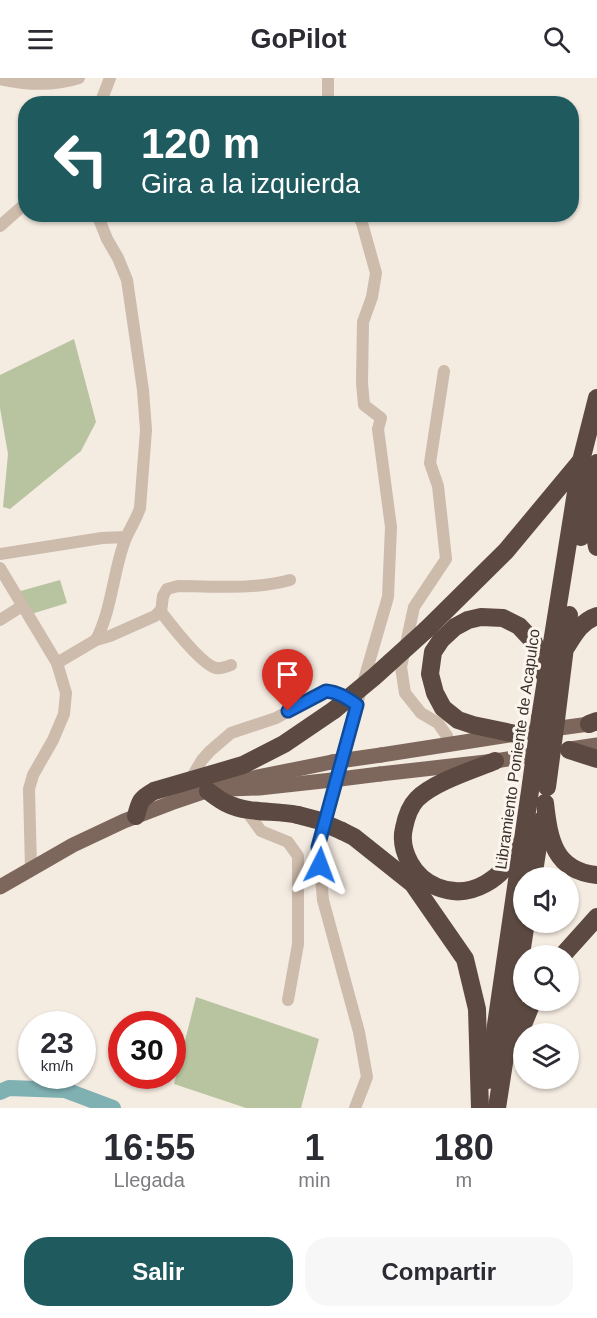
<!DOCTYPE html>
<html lang="es">
<head>
<meta charset="utf-8">
<style>
  body { margin:0; font-family:Arial,sans-serif; background:#f7f7f7; color:#2b2b33; height:100vh; display:flex; flex-direction:column; font-size:22px; white-space:nowrap }
  * { box-sizing:border-box; margin:0 }
  p { font-size:20px; color:#7c7c81 }
  .icon { flex:none; width:33px; height:33px; fill:none; stroke:currentColor; stroke-width:2; stroke-linecap:round; stroke-linejoin:round }
  .map { position:relative; height:1030px; overflow:hidden }
  .details { display:flex; flex-direction:column; background:#fff; flex:1 }
  .details>* { flex:none }
  .top-card { position:absolute; left:18px; top:18px; width:561px; height:126px; border-radius:24px; box-shadow:0 2px 4px #0004; background:#1f5a5e; color:#fff; overflow:hidden }
  .fabs { position:absolute; left:513px; top:789px; display:grid; gap:12px }
  .fabs a { display:grid; place-items:center; width:66px; height:66px; border-radius:50%; background:#fff; box-shadow:0 2px 4px #0004; font-size:30px }
  .speed { position:absolute; left:18px; top:933px; display:flex; gap:12px; font-size:30px; font-weight:700; text-align:center }
  .speed>* { display:grid; place-content:center; width:78px; height:78px; border-radius:50%; background:#fff; box-shadow:0 2px 4px #0004; line-height:1 }
  .speed small { font-size:15px; font-weight:400 }
  .speed .limit { border:9px solid #d22; background:#fff; color:#111 }
  .pin { position:absolute; display:grid; place-items:center; width:51px; height:51px; color:#fff; margin:-62px -26px; border-radius:50% 50% 50% 0; rotate:-45deg; box-shadow:0 0 6px #0007 }
  .pin .icon { rotate:45deg }
  .me { position:absolute; width:66px; margin:-33px; rotate:3deg; stroke-linejoin:round; filter:drop-shadow(0 0 4px #0008) }
  .turn { display:flex; align-items:center; gap:21px; height:126px; padding:0 24px; font-size:27px }
  .turn .icon { width:78px; height:78px; stroke-width:2.5 }
  .turn b { display:block; font-size:42px; line-height:51px }
  .eta { display:flex; justify-content:space-evenly; align-items:center; height:102px; text-align:center }
  .eta b { font-size:36px; font-weight:800; line-height:42px }
  .action { display:flex; gap:12px; margin-top:auto; padding:12px 24px }
  .action a { flex:1; height:69px; border-radius:24px; background:#1f5a5e; color:#fff; font-size:24px; font-weight:800; line-height:69px; text-align:center }
  .action a+a { background:#f7f7f7; color:#2b2b33 }
  header { display:flex; justify-content:space-between; align-items:center; height:78px; padding:0 24px; background:#fff; font-size:27px; font-weight:800 }
  .map>svg:first-child { display:block }
</style>
</head>
<body>
<header><svg class="icon" aria-label="menu" viewBox="0 0 24 24"><path d="M4 6h16M4 12h16M4 18h16"/></svg>GoPilot<svg class="icon" aria-label="search" viewBox="0 0 24 24"><circle cx="10" cy="10" r="6"/><path d="M15 15l6 6"/></svg></header>
<div class="map">
<svg width="597" height="1030" viewBox="0 0 597 1030">
  <rect width="100%" height="100%" fill="#f4ebe1"/>
  <g fill="#b8c4a0">
    <polygon points="74,261 96,344 81,373 10,431 3,429 8,376 0,330 0,297"/>
    <polygon points="60,502 67,525 28,537 17,514"/>
    <polygon points="196,919 319,961 301,1030 246,1030 174,1006"/>
  </g>
  <g fill="none" stroke-linecap="round" stroke-linejoin="round">
    <polyline stroke="#7fb0b2" stroke-width="16" points="0,1014 9,1010 65,1012 113,1030"/>
    <g stroke="#cdbbac" stroke-width="12">
      <polyline points="328,0 328,26"/>
      <path d="M0,1C26,7 54,8 79,0"/>
      <polyline points="100,26 110,0"/>
      <polyline points="0,148 26,125"/>
      <polyline points="444,293 430,385 438,408 446,481 414,529 401,589 405,615 421,635 438,645 447,658 449,666"/>
      <polyline points="0,476 102,460 126,459"/>
      <polyline points="0,490 57,585 66,615 64,636 53,662 33,697 29,711 31,790"/>
      <polyline points="0,542 22,528"/>
      <path d="M96,562C111,533 113,498 123,468C127,454 136,443 140,430L146,352L143,312L127,202L118,180L107,161L97,136"/>
      <polyline points="57,585 96,562 110,558 155,538 159,534 161,534"/>
      <path d="M231,587C226,589 221,591 216,590C202,587 171,547 161,534L163,518L167,511L178,508C215,508 254,512 290,502"/>
      <path d="M190,702L202,682L210,673L231,655L276,640L325,613C336,614 345,619 354,625"/>
      <polyline points="245,731 261,753 288,764 298,778 298,866 288,922"/>
      <polyline points="355,1030 367,999 359,954 323,822 318,769 350,650 388,519 391,449 378,351 381,340 364,327 362,305 363,244 372,219 376,195 362,145 358,136"/>
    </g>
    <g stroke="#7d675c" stroke-width="15">
      <polyline points="570,671 597,667"/>
      <polyline points="381,677 516,656 597,645"/>
      <polyline points="380,696 495,683 544,675"/>
      <polyline points="229,711 259,710 332,702"/>
      <polyline points="0,809 73,767 124,743 171,725 233,704 332,684"/>
    </g>
    <g stroke="#5c4a42" stroke-width="18">
      <polyline points="591,435 597,469"/>
      <polyline points="581,459 597,385"/>
      <polyline points="426,552 506,473 580,384"/>
      <path d="M567,568C575,555 582,543 597,538"/>
      <polyline points="540,640 581,383 597,320"/>
      <polyline points="556,642 569,537"/>
      <polyline points="589,646 597,643"/>
      <polyline points="516,656 473,647 458,642 443,630 435,615 430,596 433,574 441,562 455,549 468,542 481,539 503,540 519,548 533,563 540,577 544,596"/>
      <polyline points="569,672 597,681"/>
      <path d="M495,683C473,692 434,704 417,721C409,729 406,740 404,750C401,762 404,774 410,785C416,796 425,804 437,809C471,823 505,800 518,768"/>
      <path d="M208,713C215,718 221,723 228,726C249,736 276,732 298,737"/>
      <path d="M545,725C549,761 554,793 597,797"/>
      <path d="M136,738C140,723 140,721 154,713L243,687L284,666L334,632"/>
      <polyline points="342,753 354,759 413,806 465,881 477,931 480,1030"/>
      <polyline points="533,800 542,742"/>
      <polyline points="562,878 597,839"/>
      <polyline points="514,969 533,922"/>
      <polyline points="488,1002 531,706"/>
      <polyline points="497,1030 526,844"/>
    </g>
    <g stroke="#7d675c" stroke-width="15">
      <polyline points="332,684 381,677"/>
      <polyline points="332,702 380,696"/>
    </g>
    <g stroke="#5c4a42" stroke-width="18">
      <polyline points="334,632 374,599 426,552"/>
      <polyline points="531,706 540,640"/>
      <polyline points="547,709 556,642"/>
      <polyline points="298,737 317,742 342,753"/>
    </g>
  </g>
  <g fill="none" stroke-linecap="round" stroke-linejoin="round">
    <g stroke="#114b97" stroke-width="15">
      <path id="route" d="M288,633L326,613C338,614 347,620 357,627L318,769L320,787"/>
    </g>
    <use href="#route" stroke="#1a73e8" stroke-width="10"/>
  </g>
  <g text-anchor="middle" stroke-width="6" stroke-linejoin="round" paint-order="stroke">
    <g font-size="16" fill="#3b302b" stroke="#fbf5ee">
      <text transform="translate(517 671) rotate(-82)" y="6">Libramiento Poniente de Acapulco</text>
    </g>
  </g>
</svg>
<div class="fabs">
<a><svg class="icon" aria-label="sound" viewBox="0 0 24 24"><path d="M4 9h4l5-4v14l-5-4H4zM17 9q2 3 0 6"/></svg></a>
<a><svg class="icon" aria-label="search" viewBox="0 0 24 24"><circle cx="10" cy="10" r="6"/><path d="M15 15l6 6"/></svg></a>
<a><svg class="icon" aria-label="layers" viewBox="0 0 24 24"><path d="M12 4l9 5-9 5-9-5zM3 14l9 5 9-5"/></svg></a>
</div>
<div class="speed"><div>23<small>km/h</small></div><div class="limit">30</div></div>
<div class="pin" style="left:288px;top:633px;background:#d93025"><svg class="icon" aria-label="arrive" viewBox="0 0 24 24"><path d="M6 21V4h12l-3 4 3 4H6"/></svg></div>
<svg class="me" style="left:320px;top:787px" viewBox="-20 -20 40 40"><path d="M0-17L14 15 0 8-14 15z" fill="#1a73e8" stroke="#fff" stroke-width="4"/></svg>
<div class="top-card">
<div class="turn"><svg class="icon" aria-label="left" viewBox="0 0 24 24"><path d="M17 20v-9H6M10 6l-5 5 5 5"/></svg><div><b>120 m</b>Gira a la izquierda</div></div>
</div>
</div>
<section class="details">
<div class="eta">
<div><b>16:55</b><p>Llegada</p></div>
<div><b>1</b><p>min</p></div>
<div><b>180</b><p>m</p></div>
</div>
<div class="action"><a>Salir</a><a>Compartir</a></div>
</section>
</body>
</html>
